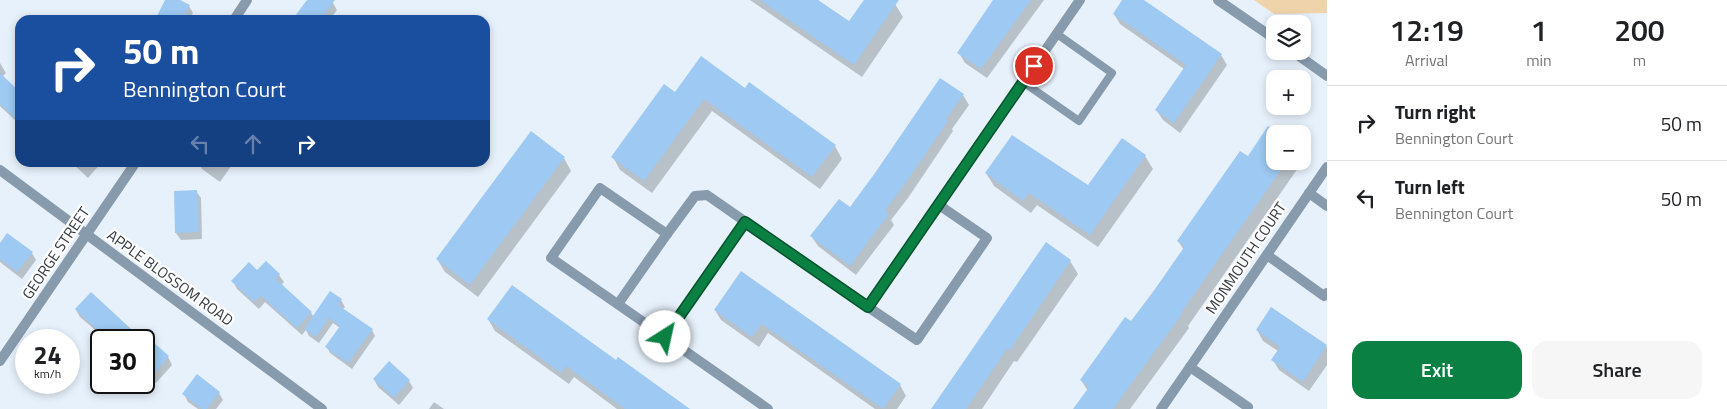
<!DOCTYPE html>
<html lang="en">
<head>
<meta charset="utf-8">
<style>
  body { margin:0; font-family:"Titillium Web",sans-serif; background:#f6f6f6; color:#202124; height:100vh; display:flex; flex-direction:column; font-size:19px; white-space:nowrap }
  * { box-sizing:border-box; margin:0 }
  p { font-size:16px; color:#757577 }
  .icon { flex:none; width:28px; height:28px; fill:none; stroke:currentColor; stroke-width:2; stroke-linecap:round; stroke-linejoin:round }
  .map { position:relative; flex:1; overflow:hidden }
  .side { display:flex; flex-direction:column; background:#fff; width:400px }
  .side>* { flex:none }
  .guide { position:absolute; left:15px; top:15px; width:475px; height:152px; border-radius:15px; box-shadow:0 2px 8px #0003; background:#1a4fa0; color:#fff; overflow:hidden }
  .controls { position:absolute; left:1266px; top:15px; display:grid; gap:10px }
  .controls a { display:grid; place-items:center; width:45px; height:45px; border-radius:10px; background:#fff; box-shadow:0 2px 8px #0003; font-size:25px }
  .speed { position:absolute; left:15px; top:329px; display:flex; gap:10px; font-size:25px; font-weight:700; text-align:center }
  .speed>* { display:grid; place-content:center; width:65px; height:65px; border-radius:50%; background:#fff; box-shadow:0 2px 8px #0003; line-height:1 }
  .speed small { font-size:12px; font-weight:400 }
  .speed .limit { border:2px solid #111; border-radius:8px; background:#fff; color:#111 }
  .pin { position:absolute; display:grid; place-items:center; width:42px; height:42px; color:#fff; margin:-21px; border:2px solid #fff; border-radius:50%; box-shadow:0 1px 5px #0007 }
  .me { position:absolute; width:55px; margin:-28px; rotate:35deg; stroke-linejoin:round; filter:drop-shadow(0 0 4px #0008) }
  .turn { display:flex; align-items:center; gap:18px; height:105px; padding:0 25px; font-size:22px }
  .turn .icon { width:65px; height:65px; stroke-width:2.5 }
  .turn b { display:block; font-size:35px; line-height:42px }
  .lanes { display:flex; align-items:center; height:48px; padding:0 25px; background:#0003; justify-content:center; gap:25px; direction:ltr }
  .lanes .off { opacity:.35 }
  .eta { display:flex; justify-content:space-evenly; align-items:center; height:85px; text-align:center }
  .eta b { font-size:30px; font-weight:600; line-height:35px }
  .primary-button { display:flex; gap:10px; margin-top:auto; padding:10px 25px }
  .primary-button a { flex:1; height:58px; border-radius:15px; background:#0b8043; color:#fff; font-size:20px; font-weight:600; line-height:58px; text-align:center }
  .primary-button a+a { background:#f6f6f6; color:#202124 }
  ul { padding:0; list-style:none }
  li { display:flex; align-items:center; gap:15px; height:75px; padding:0 25px; border-top:1px solid #e0e0e0 }
  li div { flex:1 }
  li b { display:block; font-size:19px }
  li em { font-style:normal }
  main { display:flex; flex:1; min-height:0 }
  .map>svg:first-child { display:block }
</style>
</head>
<body>
<main>
<div class="map">
<svg width="1327" height="409" viewBox="0 0 1327 409">
  <rect width="100%" height="100%" fill="#e7f1fb"/>
  <polygon fill="#efd4ab" points="1254,0 1327,0 1327,13 1274,14"/>
  <g fill="#0003">
    <polygon points="166,0 177,0 189,6 193,13 189,20 156,20"/>
    <polygon points="308,0 329,0 333,3 337,10 330,19 331,20 293,20"/>
    <polygon points="750,0 816,0 849,23 866,0 889,0 895,4 903,17 862,77"/>
    <polygon points="996,0 1044,0 987,78 965,63 959,53"/>
    <polygon points="1124,0 1142,0 1221,55 1227,65 1180,133 1163,120 1156,110 1184,69 1120,24 1114,14"/>
    <polygon points="0,63 6,73 2,77 20,93 20,125 0,106"/>
    <polygon points="745,90 835,146 842,159 820,189 712,111 652,193 620,170 613,157 675,94"/>
    <polygon points="963,95 969,105 952,129 953,131 908,198 891,220 894,225 856,275 818,246 812,237 850,209"/>
    <polygon points="1275,134 1275,161 1302,161 1302,159 1303,161 1188,326 1189,328 1130,409 1075,409 1088,391 1081,380 1131,322 1184,250 1178,241 1248,157"/>
    <polygon points="1145,156 1153,169 1098,247 1037,205 1031,213 994,186 986,173 1088,187"/>
    <polygon points="564,158 571,171 478,297 445,272 437,259"/>
    <polygon points="71,162 102,162 88,178"/>
    <polygon points="198,162 234,162 220,182 202,169"/>
    <polygon points="196,191 201,198 202,239 181,240 176,233"/>
    <polygon points="0,245 32,253 36,260 22,279 0,262"/>
    <polygon points="1070,261 1078,274 1017,362 1014,361 982,409 938,409"/>
    <polygon points="266,263 279,275 284,282 281,285 311,313 314,317 341,300 345,307 343,309 372,330 375,336 352,369 330,353 327,347 340,328 333,323 319,343 309,336 306,330 302,335 265,302 259,309 237,289 233,281 258,272"/>
    <polygon points="741,273 900,385 906,396 897,409 875,409 768,333 759,347 721,320 715,310"/>
    <polygon points="1272,309 1327,347 1327,365 1309,391 1279,370 1273,360 1278,351 1263,341 1257,330"/>
    <polygon points="76,310 136,335 139,331 168,357 172,365 156,383 144,372 144,340 107,340 80,317"/>
    <polygon points="488,319 616,361 688,409 617,409 574,377 569,384 495,331"/>
    <polygon points="374,379 409,381 413,388 399,405 378,387"/>
    <polygon points="219,393 223,400 216,409 198,409 188,402 184,394"/>
    <polygon points="434,402 444,409 429,409"/>
  </g>
  <g fill="#9dc9f2">
    <polygon points="165,0 180,0 190,5 182,20 155,20"/>
    <polygon points="307,0 335,0 320,20 292,20"/>
    <polygon points="760,0 818,0 849,21 864,0 899,0 854,65"/>
    <polygon points="993,0 1031,0 981,69 957,53"/>
    <polygon points="1122,0 1144,0 1222,54 1174,123 1155,110 1186,65 1113,14"/>
    <polygon points="701,56 745,88 749,82 836,145 812,177 704,99 644,181 611,157 664,84 675,92"/>
    <polygon points="0,73 20,92 20,122 0,104"/>
    <polygon points="940,78 964,94 946,119 948,121 902,188 885,211 889,214 850,266 810,236 839,199 850,207 875,173"/>
    <polygon points="1268,126 1278,134 1275,134 1275,161 1287,161 1181,313 1182,314 1113,409 1073,409 1089,387 1080,380 1125,317 1131,321 1153,292 1185,246 1177,241 1240,151 1248,156"/>
    <polygon points="531,131 565,157 470,285 436,259"/>
    <polygon points="1012,135 1088,185 1122,138 1146,155 1090,235 1029,193 1023,201 985,173"/>
    <polygon points="197,190 199,232 175,233 174,191"/>
    <polygon points="7,233 33,252 17,272 0,259 0,243"/>
    <polygon points="1046,242 1071,260 1010,350 1007,349 966,409 931,409"/>
    <polygon points="266,261 280,274 276,279 312,312 297,328 261,296 254,302 231,281 249,262 257,270"/>
    <polygon points="741,271 901,384 883,409 762,324 752,337 714,310"/>
    <polygon points="512,285 616,360 618,357 690,409 625,409 566,366 561,373 487,319"/>
    <polygon points="330,291 342,299 338,305 373,329 348,363 325,347 340,326 329,318 316,337 304,329"/>
    <polygon points="91,292 143,340 108,340 75,309"/>
    <polygon points="1271,307 1327,345 1303,382 1271,360 1280,347 1256,330"/>
    <polygon points="144,334 169,356 144,386"/>
    <polygon points="389,361 410,380 394,398 373,379"/>
    <polygon points="197,374 220,392 207,409 202,409 182,394"/>
  </g>
  <g fill="none" stroke-linecap="round" stroke-linejoin="round">
    <polyline stroke="#889bad" stroke-width="8" points="1023,82 1079,121 1112,73 1057,34"/>
    <g stroke="#889bad" stroke-width="10">
      <polyline points="1218,0 1275,39"/>
      <polyline points="234,20 247,0"/>
      <polyline points="1292,51 1327,76"/>
      <polyline points="0,170 322,409"/>
      <polyline points="1309,193 1327,206"/>
      <polyline points="745,222 665,337 768,409"/>
      <polyline points="1267,255 1324,296 1327,293"/>
      <polyline points="618,304 667,234"/>
      <polyline points="868,307 917,340 987,238 939,205"/>
      <polyline points="665,337 551,258 600,188 667,234 695,196 707,195 868,307 1080,0"/>
      <polyline points="0,361 136,162"/>
      <polyline points="1190,367 1327,167"/>
      <polyline points="1161,409 1190,367 1248,407 1247,409"/>
    </g>
  </g>
  <g fill="none" stroke-linecap="round" stroke-linejoin="round">
    <g stroke="#07532c" stroke-width="12">
      <polyline id="route" points="665,337 745,222 868,307 1034,66"/>
    </g>
    <use href="#route" stroke="#0b8043" stroke-width="9"/>
  </g>
  <g text-anchor="middle" stroke-width="5" stroke-linejoin="round" paint-order="stroke">
    <g font-size="15" fill="#323940" stroke="#fdfdfd">
      <text transform="translate(56 253) rotate(-56)" y="5">GEORGE STREET</text>
      <text transform="translate(1246 258) rotate(-56)" y="5">MONMOUTH COURT</text>
      <text transform="translate(170 278) rotate(36)" y="5">APPLE BLOSSOM ROAD</text>
    </g>
  </g>
</svg>
<div class="controls">
<a><svg class="icon" aria-label="layers" viewBox="0 0 24 24"><path d="M12 4l9 5-9 5-9-5zM3 14l9 5 9-5"/></svg></a>
<a>+</a>
<a>−</a>
</div>
<div class="speed"><div>24<small>km/h</small></div><div class="limit">30</div></div>
<div class="pin" style="left:1034px;top:66px;background:#d93025"><svg class="icon" aria-label="arrive" viewBox="0 0 24 24"><path d="M6 21V4h12l-3 4 3 4H6"/></svg></div>
<svg class="me" style="left:665px;top:337px" viewBox="-20 -20 40 40"><circle r="19" fill="#fff"/><path d="M0-13L10 11 0 6-10 11z" fill="#0b8043"/></svg>
<div class="guide">
<div class="turn"><svg class="icon" aria-label="right" viewBox="0 0 24 24"><path d="M7 20v-9h11M14 6l5 5-5 5"/></svg><div><b>50 m</b>Bennington Court</div></div>
<div class="lanes"><svg class="icon off" aria-label="left" viewBox="0 0 24 24"><path d="M17 20v-9H6M10 6l-5 5 5 5"/></svg><svg class="icon off" aria-label="ahead" viewBox="0 0 24 24"><path d="M12 20V5M6 11l6-6 6 6"/></svg><svg class="icon" aria-label="right" viewBox="0 0 24 24"><path d="M7 20v-9h11M14 6l5 5-5 5"/></svg></div>
</div>
</div>
<section class="side">
<div class="eta">
<div><b>12:19</b><p>Arrival</p></div>
<div><b>1</b><p>min</p></div>
<div><b>200</b><p>m</p></div>
</div>
<ul>
<li><svg class="icon" aria-label="right" viewBox="0 0 24 24"><path d="M7 20v-9h11M14 6l5 5-5 5"/></svg><div><b>Turn right</b><p>Bennington Court</p></div><em>50 m</em></li>
<li><svg class="icon" aria-label="left" viewBox="0 0 24 24"><path d="M17 20v-9H6M10 6l-5 5 5 5"/></svg><div><b>Turn left</b><p>Bennington Court</p></div><em>50 m</em></li>
</ul>
<div class="primary-button"><a>Exit</a><a>Share</a></div>
</section>
</main>
</body>
</html>
